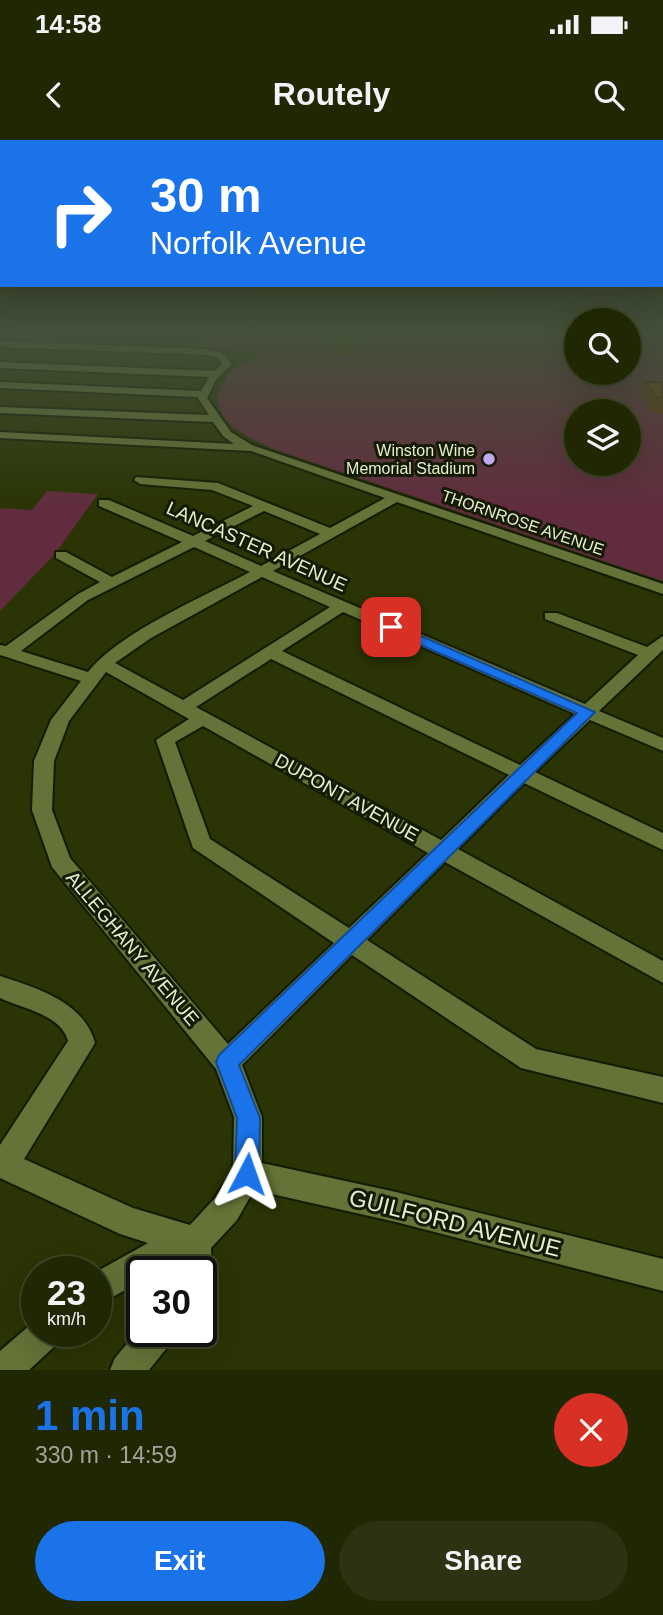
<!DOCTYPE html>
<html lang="en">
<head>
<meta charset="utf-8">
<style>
  body { margin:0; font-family:Arial,sans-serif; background:#2d3312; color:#f1f3f6; height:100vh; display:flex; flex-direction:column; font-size:26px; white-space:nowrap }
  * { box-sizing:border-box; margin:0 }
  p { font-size:23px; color:#a2a59a }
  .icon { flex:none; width:38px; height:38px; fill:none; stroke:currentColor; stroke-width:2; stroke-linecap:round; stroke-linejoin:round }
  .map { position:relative; height:1230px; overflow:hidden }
  .details { display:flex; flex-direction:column; background:#202703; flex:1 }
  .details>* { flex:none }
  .guide { position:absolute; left:0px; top:0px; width:663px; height:147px; box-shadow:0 7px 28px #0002,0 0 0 2px #3d4425; background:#1a73e8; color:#fff; overflow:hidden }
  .controls { position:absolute; left:564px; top:168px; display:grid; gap:14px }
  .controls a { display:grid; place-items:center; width:77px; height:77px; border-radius:50%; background:#202703; box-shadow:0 7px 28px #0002,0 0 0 2px #3d4425; font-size:35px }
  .speed { position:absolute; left:21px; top:1116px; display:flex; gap:14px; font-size:35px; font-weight:700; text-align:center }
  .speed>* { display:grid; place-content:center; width:91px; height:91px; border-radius:50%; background:#202703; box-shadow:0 7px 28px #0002,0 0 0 2px #3d4425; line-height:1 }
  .speed small { font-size:18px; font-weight:400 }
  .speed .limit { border:4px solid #111; border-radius:10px; background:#fff; color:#111 }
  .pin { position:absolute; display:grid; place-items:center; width:60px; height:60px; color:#fff; margin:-30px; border-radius:14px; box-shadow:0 4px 10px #0006 }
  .me { position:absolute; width:77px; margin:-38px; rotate:4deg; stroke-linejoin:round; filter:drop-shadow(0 0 5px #0008) }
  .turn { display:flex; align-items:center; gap:24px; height:147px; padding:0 35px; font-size:32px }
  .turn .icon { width:91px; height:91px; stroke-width:2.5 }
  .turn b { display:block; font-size:49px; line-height:60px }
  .round { display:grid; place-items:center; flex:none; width:74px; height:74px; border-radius:37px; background:#2d3312 }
  .headline { display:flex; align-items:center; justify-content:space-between; height:119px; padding:0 35px }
  h1 { font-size:42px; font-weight:700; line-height:52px; color:#1a73e8 }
  .cta { display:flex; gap:14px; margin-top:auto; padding:14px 35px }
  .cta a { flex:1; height:80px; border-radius:42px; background:#1a73e8; color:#fff; font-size:28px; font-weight:700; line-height:80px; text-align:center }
  .cta a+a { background:#2d3312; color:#f1f3f6 }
  .status { display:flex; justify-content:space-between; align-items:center; height:49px; padding:0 35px; background:#202703; direction:ltr }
  .status svg { height:19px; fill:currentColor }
  header { display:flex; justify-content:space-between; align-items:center; height:91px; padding:0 35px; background:#202703; font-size:32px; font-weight:700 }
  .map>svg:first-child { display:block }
</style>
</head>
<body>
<div class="status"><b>14:58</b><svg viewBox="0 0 49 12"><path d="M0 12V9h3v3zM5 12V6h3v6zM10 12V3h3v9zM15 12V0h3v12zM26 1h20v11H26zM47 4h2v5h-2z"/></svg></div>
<header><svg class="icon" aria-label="back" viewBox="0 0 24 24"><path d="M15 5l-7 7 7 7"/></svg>Routely<svg class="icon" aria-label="search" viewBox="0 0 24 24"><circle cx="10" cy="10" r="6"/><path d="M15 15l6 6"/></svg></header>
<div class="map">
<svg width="663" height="1230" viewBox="0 0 663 1230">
  <rect width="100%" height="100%" fill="#2a3404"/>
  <g fill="#612d3e" fill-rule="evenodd">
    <path d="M213,193H576V233H628V193H663V441L274,309C250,298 218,286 217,255L230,231L266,211L197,207ZM576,271H628V324H576Z"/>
    <polygon points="47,351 98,354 55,414 0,471 0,368 32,370"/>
  </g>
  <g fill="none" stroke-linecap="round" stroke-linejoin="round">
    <g stroke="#141b00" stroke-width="4">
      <g id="minor">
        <path d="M0,201L206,209L224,214L232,224L216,240L207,258L231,292L252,305L663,444V454L397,362L273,431L585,564L638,515L545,479V473H557L647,507L663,496V510L599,571L663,598V611L590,580L535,632L663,693V710L524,643L458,709L663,821V843L445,722L367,800L536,909L663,937V963L521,928L352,815L242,925L262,977V1023L396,1052L663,1119V1151L396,1082L254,1050L237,1080L211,1108L212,1132L207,1143L201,1146V1132H180V1123L157,1132H142V1141L96,1166V1132L148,1103L120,1094L0,1038V1005L68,901C62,875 21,868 0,858V836C37,848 84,862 95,903L24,1019L133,1068L190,1085L215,1058L233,1030L234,977L216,929L52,727L32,670L34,621L51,580L81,541L0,515V505L6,506L78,454L100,442L56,418V412H66L112,437L182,402L99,366V360H109L193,396L253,366L212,350L140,344L134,340L136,337L218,343L330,388L385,358L251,311L0,298V292L234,304L223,296L213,282L0,273V267L209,275L197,257L0,248V242L201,251L209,237L0,228V222L214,231L222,224L218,218L206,215L0,207ZM264,371L320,394L261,426L205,401ZM194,407L250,432C203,457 120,492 88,532L21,511L88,460ZM262,437L330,467L183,560L115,523L151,498ZM343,472L575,574L520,625L282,511ZM271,519L509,635L441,700L196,567ZM106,532L189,579L156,600L193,708L334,803L228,904L70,718L52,670L54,621L69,581ZM203,586L428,713L349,788L210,699L175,602Z"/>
        <polygon points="37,1179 37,1192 62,1192 57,1204 29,1230 0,1230 0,1211"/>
        <polygon points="142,1186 142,1192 175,1192 170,1204 149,1230 110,1230 115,1218"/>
      </g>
    </g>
    <use href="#minor" fill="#647337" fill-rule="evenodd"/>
  </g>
  <g fill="#59340e">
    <polygon points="331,197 362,208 356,215 326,213 326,204"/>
    <polygon points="645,242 663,242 663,274 654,273 641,257"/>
  </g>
  <polygon fill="#482a0b" points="362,199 362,208 356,215 357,206"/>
  <g fill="#673c10" stroke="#482a0b" stroke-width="2">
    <polygon points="331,197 362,199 357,206 326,204"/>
    <polygon points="645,242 663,242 663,258 657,258"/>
  </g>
  <linearGradient id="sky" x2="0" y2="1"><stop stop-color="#171d02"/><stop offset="0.53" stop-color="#44503a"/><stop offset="1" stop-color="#44503a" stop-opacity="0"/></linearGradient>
  <rect width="663" height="365" fill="url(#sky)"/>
  <polygon fill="#1a73e8" stroke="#114b97" stroke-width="2" points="386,485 396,485 595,572 239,925 260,978 259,1034 256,1042 247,1046 239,1042 235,1034 237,978 216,922 219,915 577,573 386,490"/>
  <circle fill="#c3a7f2" stroke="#141a03" stroke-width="2.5" cx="489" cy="319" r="7"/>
  <g text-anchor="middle" stroke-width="6" stroke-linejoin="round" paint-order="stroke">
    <g font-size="16" fill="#e5efcf" stroke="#141a03" text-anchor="end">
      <text x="475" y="316">Winston Wine<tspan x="475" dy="18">Memorial Stadium</tspan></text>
    </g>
    <g font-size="16" fill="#e5efcf" stroke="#141a03">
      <text transform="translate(523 382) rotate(19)" y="6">THORNROSE AVENUE</text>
    </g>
    <g font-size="19" fill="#e5efcf" stroke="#141a03">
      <text transform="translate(257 406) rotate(24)" y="7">LANCASTER AVENUE</text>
      <text transform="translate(347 657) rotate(29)" y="7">DUPONT AVENUE</text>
      <text transform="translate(133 808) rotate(50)" y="7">ALLEGHANY AVENUE</text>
    </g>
    <g font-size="23" fill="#e5efcf" stroke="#141a03">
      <text transform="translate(455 1083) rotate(14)" y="8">GUILFORD AVENUE</text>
    </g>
  </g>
</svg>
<div class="controls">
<a><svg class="icon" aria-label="search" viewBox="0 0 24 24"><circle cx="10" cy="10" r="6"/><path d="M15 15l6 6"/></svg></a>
<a><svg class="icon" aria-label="layers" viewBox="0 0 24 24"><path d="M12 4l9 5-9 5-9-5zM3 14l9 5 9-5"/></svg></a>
</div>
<div class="speed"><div>23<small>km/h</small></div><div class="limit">30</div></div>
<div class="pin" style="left:391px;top:487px;background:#d93025"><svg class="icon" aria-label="arrive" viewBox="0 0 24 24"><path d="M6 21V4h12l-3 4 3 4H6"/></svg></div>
<svg class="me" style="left:247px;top:1034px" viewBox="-20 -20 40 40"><path d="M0-17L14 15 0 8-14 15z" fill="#1a73e8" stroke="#fff" stroke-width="4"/></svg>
<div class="guide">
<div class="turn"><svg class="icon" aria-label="right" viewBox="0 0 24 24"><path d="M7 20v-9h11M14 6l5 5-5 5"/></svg><div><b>30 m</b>Norfolk Avenue</div></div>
</div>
</div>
<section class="details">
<div class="headline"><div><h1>1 min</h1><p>330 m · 14:59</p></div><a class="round" style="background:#d93025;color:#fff"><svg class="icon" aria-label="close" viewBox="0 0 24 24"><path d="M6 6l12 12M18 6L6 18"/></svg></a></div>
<div class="cta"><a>Exit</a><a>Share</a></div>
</section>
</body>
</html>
